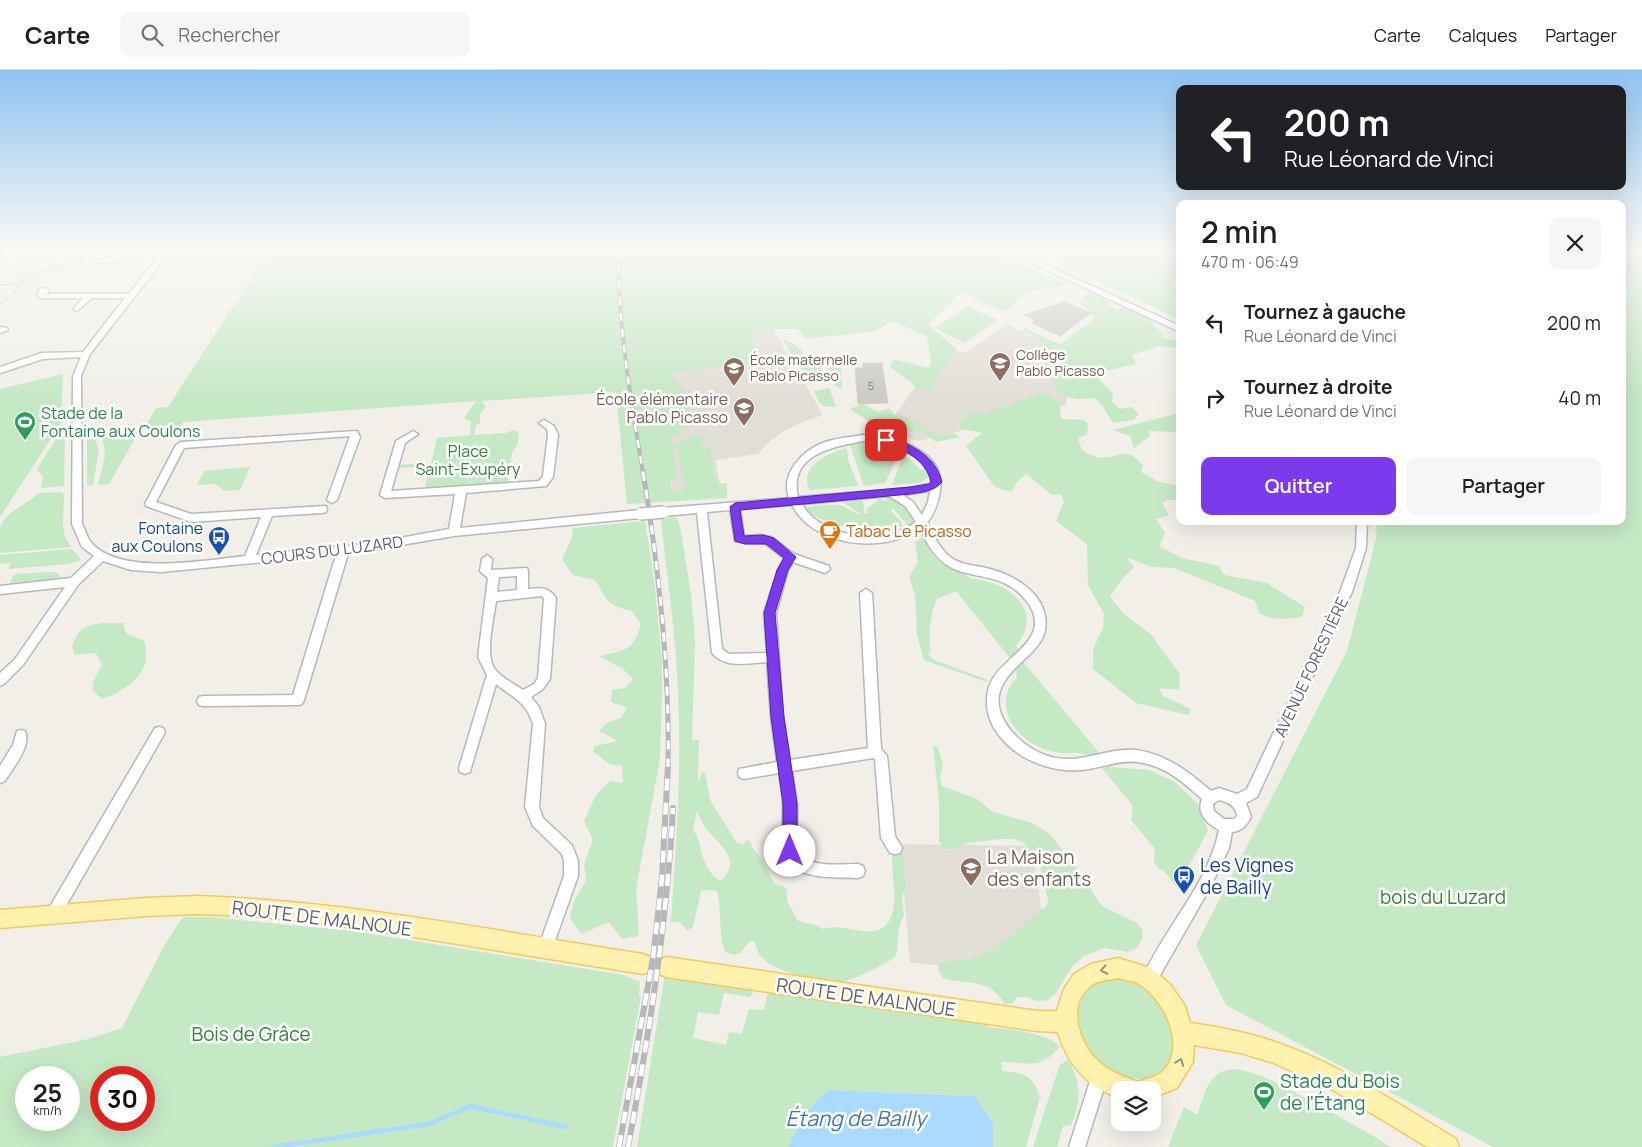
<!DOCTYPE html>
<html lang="fr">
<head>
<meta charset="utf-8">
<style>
  body { margin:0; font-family:Manrope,sans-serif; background:#f6f6f6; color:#202124; height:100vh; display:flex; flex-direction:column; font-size:19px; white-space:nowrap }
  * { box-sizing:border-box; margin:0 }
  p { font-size:16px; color:#757577 }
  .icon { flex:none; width:28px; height:28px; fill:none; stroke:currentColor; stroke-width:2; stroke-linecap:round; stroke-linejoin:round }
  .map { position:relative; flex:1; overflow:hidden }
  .side { position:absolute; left:1176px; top:130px; width:450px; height:325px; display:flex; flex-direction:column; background:#fff; border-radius:10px; box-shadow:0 5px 20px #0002 }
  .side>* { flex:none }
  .guide { position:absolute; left:1176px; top:15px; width:450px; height:105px; border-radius:10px; box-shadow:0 5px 20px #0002; background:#202124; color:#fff; overflow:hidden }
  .fabs { position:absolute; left:1111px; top:1011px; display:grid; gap:10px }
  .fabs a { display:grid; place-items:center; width:50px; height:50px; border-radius:10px; background:#fff; box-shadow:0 5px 20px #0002; font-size:25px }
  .speed { position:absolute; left:15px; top:996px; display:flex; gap:10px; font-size:25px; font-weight:700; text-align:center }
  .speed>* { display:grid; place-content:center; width:65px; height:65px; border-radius:50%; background:#fff; box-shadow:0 5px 20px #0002; line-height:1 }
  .speed small { font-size:12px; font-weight:400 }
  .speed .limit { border:8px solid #d22; background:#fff; color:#111 }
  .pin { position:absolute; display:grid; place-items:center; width:42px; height:42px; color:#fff; margin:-21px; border-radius:10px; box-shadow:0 2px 8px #0006 }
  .me { position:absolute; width:55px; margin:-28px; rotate:0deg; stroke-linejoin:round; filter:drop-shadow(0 0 4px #0008) }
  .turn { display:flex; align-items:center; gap:18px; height:105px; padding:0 25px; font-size:22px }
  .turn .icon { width:65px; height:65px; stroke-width:2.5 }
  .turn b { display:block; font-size:35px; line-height:42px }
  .round { display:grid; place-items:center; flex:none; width:52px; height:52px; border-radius:10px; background:#f6f6f6 }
  .head { display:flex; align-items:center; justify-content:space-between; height:85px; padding:0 25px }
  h1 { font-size:30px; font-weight:600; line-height:38px }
  .button { display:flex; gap:10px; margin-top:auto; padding:10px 25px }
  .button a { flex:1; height:58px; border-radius:10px; background:#7c3aed; color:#fff; font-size:20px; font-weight:600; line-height:58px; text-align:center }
  .button a+a { background:#f6f6f6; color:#202124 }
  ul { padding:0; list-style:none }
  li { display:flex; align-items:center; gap:15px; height:75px; padding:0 25px }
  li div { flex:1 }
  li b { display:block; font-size:19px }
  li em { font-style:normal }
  header { display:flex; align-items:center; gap:30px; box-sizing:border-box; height:70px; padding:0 25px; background:#fff; border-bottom:1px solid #e0e0e0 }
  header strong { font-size:24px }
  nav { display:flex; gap:28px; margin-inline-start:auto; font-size:18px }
  .search { width:350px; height:45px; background:#f6f6f6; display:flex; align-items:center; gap:12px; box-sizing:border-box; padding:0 18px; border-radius:10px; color:#757577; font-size:19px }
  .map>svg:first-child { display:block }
</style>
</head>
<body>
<header>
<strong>Carte</strong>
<div class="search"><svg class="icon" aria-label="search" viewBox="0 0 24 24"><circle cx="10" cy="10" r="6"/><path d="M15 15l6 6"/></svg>Rechercher</div>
<nav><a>Carte</a><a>Calques</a><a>Partager</a></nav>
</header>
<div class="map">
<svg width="1642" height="1077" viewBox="0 0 1642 1077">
  <rect width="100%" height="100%" fill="#f1efe8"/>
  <g fill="#e1ded6">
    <polygon points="1007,254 1075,288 1066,335 919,371 884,360 916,316 954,280 965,283"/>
    <polygon points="773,259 823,345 805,351 784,361 771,370 758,384 715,390 720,414 672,421 647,295 758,283 750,264"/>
    <polygon points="900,774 1032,776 1049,891 994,903 910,892"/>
  </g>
  <g fill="#c5e8c5" fill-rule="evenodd">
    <polygon points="86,179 92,179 83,189 29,209 0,237 0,233 16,218 0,215 0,214 7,214 23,207 54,197 58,193 78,188"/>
    <path d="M270,179H988L1066,213L1053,218L1035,220L1021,227L1013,237L1000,241L961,222L928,255L957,279L936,308L932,320L918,318L890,297L893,290C908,291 916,296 929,298L931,291L927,267L894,251L874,261L806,269L798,259H773L751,264L759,286C770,293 780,286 791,289V293L783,295H724L673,303L671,307L687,324L686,333C708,360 673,356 669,374C679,375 688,367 698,366L702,370L700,376L708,375L717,414L727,413V428L627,434L616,322L481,331L486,336L480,344V353L476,356L474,365L505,363L515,360L519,364L517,375L512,383L507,413L428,419L425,417L430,396L398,398L399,395L431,393L437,368L470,365L471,352L464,348L476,331L183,352L180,357L144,359L156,338L168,337ZM689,377L678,379L685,419L672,421L670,409L675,408L676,404L672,379Z"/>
    <polygon points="1028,179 1180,179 1180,250 1162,241"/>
    <polygon points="1623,179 1642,179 1642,1077 1493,1077 1226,935 1196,875 1347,581 1376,469 1377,451 1622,451"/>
    <path d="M1090,221L1108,231L1111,237L1119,240L1126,235C1142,244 1155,252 1164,268L1180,271V278L1159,276L1132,285L1136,294L1101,302L1099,309L1113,324L1112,332L1120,339L1132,337L1139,344L1133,350L1113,353C1107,344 1103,335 1095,328L1075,329L1057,323L1056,316L1051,309L1059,306L1070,311L1071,302H1079L1081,296L1069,297L1060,293L1048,298L1037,290L1043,285V272L1022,260L1025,258L1060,275L1095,248L1088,239L1078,232Z"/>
    <polygon points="968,236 998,250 965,273 935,258"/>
    <path d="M783,270C800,272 804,290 819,292L826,310L808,313Z"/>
    <polygon points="841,291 842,319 835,316 827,295 830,292"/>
    <polygon points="63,304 61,353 0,447 0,319"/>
    <path d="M829,318L836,336C820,339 820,334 814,321Z"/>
    <path d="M1044,323L1060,334L1061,349L1083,350L1088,354L1087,364L1078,368L1082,380C1086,382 1092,386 1096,387C1119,391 1125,373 1143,396L1141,402L1159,412L1180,416V430H1167L1162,433L1169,445L1156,449L1165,463L1159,476L1182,488L1219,496L1224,505L1267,513L1305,537L1302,547C1286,549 1273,551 1259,543L1255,531L1174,498L1152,497L1126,487L1134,497L1122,509L1110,527L1125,545L1153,566L1158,575L1180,604L1179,620L1159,618L1163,626L1191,639L1188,645L1136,633L1093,599V579L1103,558L1104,544L1088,515L1087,474L1056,451L1064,432L1061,424L1052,425L1026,404L1017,412L1011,422L995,417L966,376L982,363L962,359L959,355L968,344H984Z"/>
    <polygon points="863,334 878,342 889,338 895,345 906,347 938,366 954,363 960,367 936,372 922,360 899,364 869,361 868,351 850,339"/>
    <polygon points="1180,343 1180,362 1149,361 1150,366 1134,378 1130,366 1113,360"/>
    <polygon points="141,358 109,414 98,415 105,386 104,375 98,361"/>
    <polygon points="93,361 99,380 93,415 87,416 87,362"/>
    <polygon points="60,363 65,363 64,416 41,418 43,407 37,399"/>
    <polygon points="866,370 866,375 883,377 899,384 885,413 864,416 849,372"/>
    <path d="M846,378L849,386L847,387L858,416L810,420C797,397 829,383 846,378Z"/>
    <polygon points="906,386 921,400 927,398 928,407 920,413 892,415 902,389"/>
    <polygon points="250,397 240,420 225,421 215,414 197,415 204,401"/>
    <path d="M61,422L64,424L63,456L65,467L71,477L0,483C0,475 0,466 0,458C3,442 28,435 38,423Z"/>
    <path d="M886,428C902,427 908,439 915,452L908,456L893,438L891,441L902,453L903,457L893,455L876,458L874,465H861L857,459C846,457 809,449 806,437C810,436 835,434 839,435C847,436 852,444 861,444L842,432L863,430L864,443H867V439L879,429L887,431Z"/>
    <path d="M676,447L680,456L691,524L695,570L692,670H699L698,713L702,702L705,703L710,730L737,773L744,774L746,770L750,771L752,777L760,787L775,814L783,816L787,820V831L798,851L816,855L823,859C837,855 847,859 861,861C909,868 890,809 892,782L898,776L902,778L906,817L902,826L904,846C895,859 901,873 895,887C885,894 854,910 843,911C821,912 773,903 760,885C757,881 756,875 754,871H750L740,883L734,885L725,882C718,863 722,841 717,821L708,820L701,821L693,857L687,860L679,852H671C676,776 682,699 678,623C676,565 667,507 661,449ZM697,741C700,747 702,753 706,759C719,774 743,790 721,811C705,804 701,780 697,765L693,761Z"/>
    <path d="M645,451L654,508L662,589V625L660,689L636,819L639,866L622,869L609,852L581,864L570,848L574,831L586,811L584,794L593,770L584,751L596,725L610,711L623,713L622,696L609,694L593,681L595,676L618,671L599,661L607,653L621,648L627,638L611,632L612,620L625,618L633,609L623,599L599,586C625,580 633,582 641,554L632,541C606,535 608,531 595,510L573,505L562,489L572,468L573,458Z"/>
    <path d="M923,467C928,477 934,489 943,495C950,499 959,500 965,504C967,506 969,508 971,508C980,510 989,511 997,515C1025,526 1037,552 1016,576L1018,580L1015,582L1111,697L1149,700L1175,712L1197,733L1208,761L1177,817L1162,799L1160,800L1154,793L1155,779L1131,750L1133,736L1091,685L1088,686C1080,681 1071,684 1062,683C1038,681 1013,665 1007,642C1004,629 1007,617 1017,607L1016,600L1018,598L956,521L937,529C930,544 928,566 931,582L927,584L934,590L988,610L987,612L924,590L917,565L915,525L909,507L918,492L915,472Z"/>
    <polygon points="72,479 81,489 79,491 69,494 8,499 11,493 0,494 0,485"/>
    <polygon points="49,502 56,502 61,507 57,510 10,513 12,507 16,504"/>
    <path d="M123,553L126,563L144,571C154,603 128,619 102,629L92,620L94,610L102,595L96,583L75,585L72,577C80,549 99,554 123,553Z"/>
    <path d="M933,676H937L943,693L940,707L942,716L977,729L993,742L1032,753L1050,764L1083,806L1098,831L1104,837L1137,853L1142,859L1143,867L1137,878L1128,882L1104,878L1084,886L1071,898L1056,923L1048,930L1037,931L1027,927H1017L1013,933L1005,934C988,906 968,916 943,908L938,899L940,894C952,889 963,892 974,888C1004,878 1023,854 1047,835L1048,830L1037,785L1023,772L1013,769H1000L968,773L953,779H944L939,771V732Z"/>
    <path d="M183,847H208L353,861L624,905L640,912L639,926L641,927L613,1077H0V987L88,969L122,958L165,874ZM26,1008H69V1050H26ZM101,1008H144V1050H101Z"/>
    <path d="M665,904L749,916L753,920L752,925L749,927L724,923L719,945L698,942L693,968L726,975L729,962L742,964L749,939L764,940L767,926L769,921L988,953V957C1008,960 1047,961 1060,977C1037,1001 1031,992 1001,992L1002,1001C1024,1003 1033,1005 1040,1027L1026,1077H993V1052L974,1026L829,1020L805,1044L788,1077H637Z"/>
    <path d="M1105,904L1152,916L1178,968C1175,976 1174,987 1168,994C1139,1032 1076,989 1076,950C1076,941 1079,931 1081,923Z"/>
    <path d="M1068,989C1081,1013 1082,1029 1071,1055L1063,1056L1057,1077H1033L1057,1003L1060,995Z"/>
    <path d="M1234,999C1261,1002 1284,1017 1308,1029C1336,1045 1364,1060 1391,1077H1168L1184,1037L1197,1045C1206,1023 1207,1001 1234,999Z"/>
  </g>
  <polygon fill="#aadaff" points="828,1020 974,1026 993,1052 993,1077 788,1077 805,1044"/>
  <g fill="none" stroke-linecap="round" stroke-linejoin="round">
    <polyline stroke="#aadaff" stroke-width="4.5" points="273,1077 429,1054 470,1036 566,1057"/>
  </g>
  <g fill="#cccac5" stroke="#d6d1c6">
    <polygon points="1063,231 1091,243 1060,266 1032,253 1035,250 1023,245 1058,234"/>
    <polygon points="863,293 882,293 888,333 858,334 855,298 863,298"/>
  </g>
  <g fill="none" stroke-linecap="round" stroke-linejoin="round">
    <g stroke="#b5b8bc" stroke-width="3">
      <g id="minor">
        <polygon points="121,179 129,179 119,191 96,193 92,191 96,189 114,187"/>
        <path d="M164,179H172L90,284L81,306L82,454C85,459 87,467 90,471C117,507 207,490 245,486L261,447L191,452L146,436L145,434L176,375L181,372L357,361L360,367L337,430L332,433L327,430L350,366L184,378L156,432L191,444L326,436L327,439L326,442L322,443L272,446L256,485L367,474L449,459L455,424L385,428L380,425L396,371L413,361L418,364L405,373L391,421L539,411L543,406L548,365L547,359L539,353L544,350L554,356L558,365L553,407L546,416L466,423L460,458L640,440L645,444L640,448L454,466L348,484L304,630L302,634L298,635L203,636L199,635L197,631L199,627L203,626L293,625L336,485L161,502L131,500L103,491L78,515L23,595L4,614L0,616V603L15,589L65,517L0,524V516L71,508L94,486L82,477L72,454L73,306L81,287L43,289L0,303V297L42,283L83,282L125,228H92L77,241L73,239L83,228H41L37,226L40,218L48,219L49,221L47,224H129Z"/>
        <polygon points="1001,179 1011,179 1180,256 1180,262"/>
        <polygon points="7,181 45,182 49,184 45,186 12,185 0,192 0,186"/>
        <polygon points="0,257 7,258 8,260 0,263"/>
        <path d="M863,365C895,367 946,379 940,421C938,433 935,443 927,453C934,465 939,478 950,487C961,495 974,495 986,498C1011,504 1040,519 1045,546C1051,579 1016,589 1003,614C988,641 1014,669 1036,681C1075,701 1100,677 1136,680C1166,684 1189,702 1211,721L1219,718L1237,724L1247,719L1340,522L1356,478L1357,451H1367L1366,478L1352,522L1257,727L1246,733L1251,747C1246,756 1242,761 1232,762L1229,778L1211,816L1155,914L1150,917L1145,914L1142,909C1164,858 1208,815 1219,760C1207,754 1196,743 1202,729C1183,712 1164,695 1137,692C1121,690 1105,696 1089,699C1056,705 1018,691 998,664C992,656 988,646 987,636C987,626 987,619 992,610C1005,585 1053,569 1028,533C1004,499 969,512 944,493C933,485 926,471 920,459C882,484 814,477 792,435L740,439L744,466L760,465L771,467L794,484L829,496L830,499L825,503L793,492L788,500L776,543L783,647L790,690L868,678L860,523L866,519L872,523L881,679L887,686L895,766L902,778L900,783L895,784L890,783L881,768L875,689L873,688L792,701L797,734V780C808,799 839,794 858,794L863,796L865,801L863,806L858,808C835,807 789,811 783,781C780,766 784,749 783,734C783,724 780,713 779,703L744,709L739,707L738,703L739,699L777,692L771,647L767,592C749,593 725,599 712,583L697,443L664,446L659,442L664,438L789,428C780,403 803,380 825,372C837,368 851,367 863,365ZM863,371C887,373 930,380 931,412L929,414L910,418L798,427C788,385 832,377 863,371ZM930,421L928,432L922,445L913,432L903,425ZM889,426L905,436L916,452C886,476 821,469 802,434ZM730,440L735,471L745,473H764L784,488L778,500L764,543L767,583L729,584L722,579L707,442ZM1219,730C1228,732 1236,736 1237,746L1234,749H1224L1214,741L1213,734Z"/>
        <path d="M487,485L492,489L491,500L527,498L528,501V519C540,518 548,516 556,528L550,609L542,620L531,627L539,637L545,654L539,737L543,748L572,775L578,791V806L552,879L550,884L545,886L540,884L538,879L564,806V791L562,784L533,756L525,737L533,654C526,631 513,628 496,614L471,698L470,702L465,704L460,702L459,698L487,605L478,587L488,508L480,501L482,489ZM517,506V520L497,522L499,507ZM542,526L544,529L538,608L534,614L523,620C513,613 501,608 494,598C485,584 494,547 496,531Z"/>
        <polygon points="159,657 163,658 165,662 163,666 58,850 53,852 48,850 46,845 48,840 155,658"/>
        <path d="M21,660L25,661C32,676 12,699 5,711L0,713V696L13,675L17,661Z"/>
        <polygon points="1099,1000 1105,1002 1107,1008 1085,1077 1069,1077 1091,1008 1093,1002"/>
      </g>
    </g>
    <g stroke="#f2c960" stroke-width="3">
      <g id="major">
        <path d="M197,826C347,831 495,861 643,884L650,887L653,894L650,901L643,904L352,857L252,846L197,844L146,846L0,858V840L146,828Z"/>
        <path d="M666,887L1037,941H1057L1064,919L1074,904L1091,894L1118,888L1150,898L1170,914L1185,936L1190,953C1218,957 1246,962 1272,971C1338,993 1397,1033 1456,1069L1459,1077H1427L1333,1020L1274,993L1241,983L1194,975L1193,992L1177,1018L1152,1028V1020H1120V1028C1088,1018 1067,994 1058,962L1037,961L666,907L659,904L656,897L659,890ZM1118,908C1124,910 1131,910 1137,913C1163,926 1189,978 1162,1002C1157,1007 1145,1009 1138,1012C1123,1006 1109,1002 1097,990C1078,972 1066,933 1092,915C1099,910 1110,910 1118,908Z"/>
      </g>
    </g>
    <use href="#minor" fill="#fff" fill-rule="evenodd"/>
    <use href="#major" fill="#fff2af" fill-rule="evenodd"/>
    <g stroke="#b6b7b8" stroke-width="4">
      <path id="rail-far2" d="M619,179C617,255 631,329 643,403"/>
    </g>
    <g stroke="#b6b7b8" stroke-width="5">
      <path id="rail-far1" d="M643,402C659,500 670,597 668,696"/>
    </g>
    <g stroke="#b6b7b8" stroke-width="6">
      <g id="rail">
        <polyline points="619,1077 653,888 662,808 668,695"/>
        <path d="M628,1077C649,965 667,852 673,738"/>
      </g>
    </g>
    <use href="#rail-far2" stroke="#fff" stroke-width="2.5" stroke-dasharray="8" stroke-linecap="butt"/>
    <use href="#rail-far1" stroke="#fff" stroke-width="3" stroke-dasharray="9" stroke-linecap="butt"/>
    <use href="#rail" stroke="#fff" stroke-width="4.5" stroke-dasharray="12" stroke-linecap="butt"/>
    <g stroke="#b5b8bc" stroke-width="14" stroke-linecap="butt">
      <polyline id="minor-bridge" points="640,444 664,442"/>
    </g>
    <use href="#minor-bridge" stroke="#fff" stroke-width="11"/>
  </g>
  <defs><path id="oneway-chevron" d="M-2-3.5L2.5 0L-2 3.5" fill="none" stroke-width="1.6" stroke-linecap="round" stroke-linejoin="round" transform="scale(1.25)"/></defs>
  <g stroke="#979581">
    <use href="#oneway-chevron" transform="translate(1104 900) rotate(168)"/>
    <use href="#oneway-chevron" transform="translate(1180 992) rotate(-69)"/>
  </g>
  <linearGradient id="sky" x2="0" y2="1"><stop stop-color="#8fc3f1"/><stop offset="0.54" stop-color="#f9f8f5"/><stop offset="1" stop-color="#f9f8f5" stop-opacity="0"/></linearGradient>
  <rect width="1642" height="330" fill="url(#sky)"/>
  <path fill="#7c3aed" stroke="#51269a" d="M886,367C912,374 935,385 942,412C934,422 921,422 910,424L740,440L744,466L763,465L774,468L796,487L788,500L775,543L784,647L797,734V781L795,786L790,788L785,786L783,781V734L771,647L764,543L777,500L784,488L766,474H745L735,471L730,437L735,433L910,417L929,414L931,412C925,388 904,380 883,373V368Z"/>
  <defs>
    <g id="school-pin" transform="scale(1.125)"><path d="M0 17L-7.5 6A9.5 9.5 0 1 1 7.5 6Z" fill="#8d6e63" stroke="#fff"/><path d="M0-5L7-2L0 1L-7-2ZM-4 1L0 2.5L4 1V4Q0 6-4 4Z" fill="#fff"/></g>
    <g id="stadium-pin" transform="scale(1.125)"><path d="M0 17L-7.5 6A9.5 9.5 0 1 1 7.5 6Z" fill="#2e9e5b" stroke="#fff"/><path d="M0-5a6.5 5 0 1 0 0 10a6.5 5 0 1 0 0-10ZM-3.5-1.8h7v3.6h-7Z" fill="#fff"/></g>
    <g id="cafe-pin" transform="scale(1.125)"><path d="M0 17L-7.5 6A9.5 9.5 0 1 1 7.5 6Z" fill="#e8710a" stroke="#fff"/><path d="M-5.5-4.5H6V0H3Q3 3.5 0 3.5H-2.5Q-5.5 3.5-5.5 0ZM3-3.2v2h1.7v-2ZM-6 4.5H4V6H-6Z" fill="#fff"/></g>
    <g id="bus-pin" transform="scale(1.125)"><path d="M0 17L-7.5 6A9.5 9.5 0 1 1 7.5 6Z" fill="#1a4fb4" stroke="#fff"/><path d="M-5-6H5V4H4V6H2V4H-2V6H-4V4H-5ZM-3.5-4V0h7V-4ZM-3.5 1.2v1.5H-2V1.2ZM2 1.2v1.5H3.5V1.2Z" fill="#fff"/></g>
  </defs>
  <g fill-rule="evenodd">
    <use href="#school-pin" x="1000" y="293"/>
    <use href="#school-pin" x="734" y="298"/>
    <use href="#school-pin" x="744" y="338"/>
    <use href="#stadium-pin" x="25" y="352"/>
    <use href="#cafe-pin" x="830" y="461"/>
    <use href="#bus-pin" x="219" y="467"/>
    <use href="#school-pin" x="971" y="798"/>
    <use href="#bus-pin" x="1184" y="806"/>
    <use href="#stadium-pin" x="1264" y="1022"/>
  </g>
  <g text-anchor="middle" stroke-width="5" stroke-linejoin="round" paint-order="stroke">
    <g font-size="11" fill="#7a7d7f">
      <text x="871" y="320">5</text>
    </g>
    <g font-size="14" fill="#785e54" stroke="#fff" text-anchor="start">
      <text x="1016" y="290">Collège<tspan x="1016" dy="16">Pablo Picasso</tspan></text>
      <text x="750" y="295">École maternelle<tspan x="750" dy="16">Pablo Picasso</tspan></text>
    </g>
    <g font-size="16" fill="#785e54" stroke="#fff" text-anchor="end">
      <text x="728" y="335">École élémentaire<tspan x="728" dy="18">Pablo Picasso</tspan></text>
    </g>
    <g font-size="16" fill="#27864d" stroke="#fff" text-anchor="start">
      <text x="41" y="349">Stade de la<tspan x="41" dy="18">Fontaine aux Coulons</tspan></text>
    </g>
    <g font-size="16" fill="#348238" stroke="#fff">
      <text x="468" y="387">Place<tspan x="468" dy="18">Saint-Exupéry</tspan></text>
    </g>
    <g font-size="16" fill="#164399" stroke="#fff" text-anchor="end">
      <text x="203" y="464">Fontaine<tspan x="203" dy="18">aux Coulons</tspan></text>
    </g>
    <g font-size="16" fill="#c56008" stroke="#fff" text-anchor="start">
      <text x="846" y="467">Tabac Le Picasso</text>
    </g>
    <g font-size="16" fill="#5f6368" stroke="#fff">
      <text transform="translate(332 480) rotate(-7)" y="6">COURS DU LUZARD</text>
      <text transform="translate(1311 597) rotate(-65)" y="6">AVENUE FORESTIÈRE</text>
    </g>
    <g font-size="19" fill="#785e54" stroke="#fff" text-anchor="start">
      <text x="987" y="794">La Maison<tspan x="987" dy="22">des enfants</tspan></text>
    </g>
    <g font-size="19" fill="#164399" stroke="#fff" text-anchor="start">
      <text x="1200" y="802">Les Vignes<tspan x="1200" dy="22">de Bailly</tspan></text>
    </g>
    <g font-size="19" fill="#348238" stroke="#fff">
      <text x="1443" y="834">bois du Luzard</text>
      <text x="251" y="971">Bois de Grâce</text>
    </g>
    <g font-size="19" fill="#5f6368" stroke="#fff">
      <text transform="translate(322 848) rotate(7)" y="7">ROUTE DE MALNOUE</text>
      <text transform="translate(866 927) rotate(8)" y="7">ROUTE DE MALNOUE</text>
    </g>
    <g font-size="19" fill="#27864d" stroke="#fff" text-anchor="start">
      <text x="1280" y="1018">Stade du Bois<tspan x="1280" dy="22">de l'Étang</tspan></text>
    </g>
    <g font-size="21" font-style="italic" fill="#4174aa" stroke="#fff">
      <text x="856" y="1056">Étang de Bailly</text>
    </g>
  </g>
</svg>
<div class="fabs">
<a><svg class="icon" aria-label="layers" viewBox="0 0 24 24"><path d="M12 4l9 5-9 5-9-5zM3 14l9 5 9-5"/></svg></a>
</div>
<div class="speed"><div>25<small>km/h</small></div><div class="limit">30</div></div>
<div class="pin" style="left:886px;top:370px;background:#d93025"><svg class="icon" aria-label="arrive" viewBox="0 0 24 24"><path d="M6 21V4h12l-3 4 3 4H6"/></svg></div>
<svg class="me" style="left:790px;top:781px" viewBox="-20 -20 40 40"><circle r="19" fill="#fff"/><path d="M0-13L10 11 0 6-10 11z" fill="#7c3aed"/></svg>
<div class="guide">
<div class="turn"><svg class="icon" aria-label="left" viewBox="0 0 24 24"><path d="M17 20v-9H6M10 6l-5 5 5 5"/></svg><div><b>200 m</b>Rue Léonard de Vinci</div></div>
</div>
<section class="side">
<div class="head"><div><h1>2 min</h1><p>470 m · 06:49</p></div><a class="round"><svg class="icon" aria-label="close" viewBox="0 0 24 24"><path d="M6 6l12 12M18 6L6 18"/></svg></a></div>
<ul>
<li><svg class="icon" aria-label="left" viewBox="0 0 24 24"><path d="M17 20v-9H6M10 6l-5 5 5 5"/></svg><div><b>Tournez à gauche</b><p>Rue Léonard de Vinci</p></div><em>200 m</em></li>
<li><svg class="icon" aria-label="right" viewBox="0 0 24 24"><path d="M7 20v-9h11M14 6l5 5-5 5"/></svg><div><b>Tournez à droite</b><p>Rue Léonard de Vinci</p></div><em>40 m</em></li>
</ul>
<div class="button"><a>Quitter</a><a>Partager</a></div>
</section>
</div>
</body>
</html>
